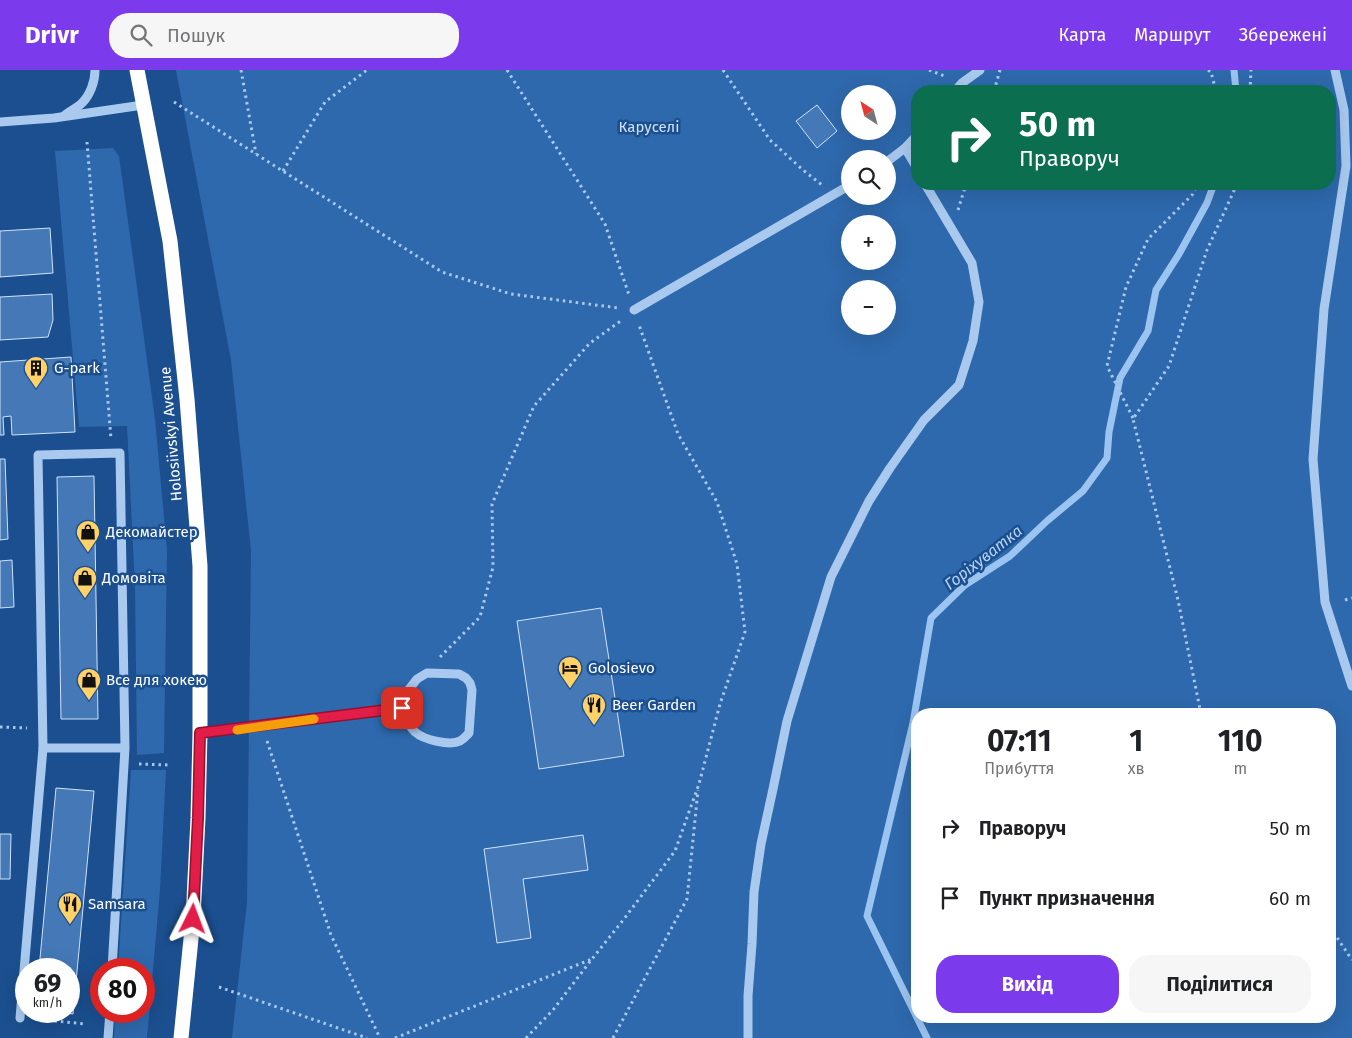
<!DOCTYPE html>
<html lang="uk">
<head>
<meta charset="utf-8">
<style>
  body { margin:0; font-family:"Fira Sans",sans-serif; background:#f6f6f6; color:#202124; height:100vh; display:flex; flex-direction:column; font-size:19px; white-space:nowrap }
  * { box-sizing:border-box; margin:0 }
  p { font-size:16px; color:#757577 }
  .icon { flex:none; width:28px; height:28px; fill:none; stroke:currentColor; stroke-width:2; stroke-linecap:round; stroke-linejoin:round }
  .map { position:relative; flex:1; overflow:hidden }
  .sheet { position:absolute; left:911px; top:638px; width:425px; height:315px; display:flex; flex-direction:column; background:#fff; border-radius:20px; box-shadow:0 5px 20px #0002 }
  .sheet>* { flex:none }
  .banner { position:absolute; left:911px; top:15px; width:425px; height:105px; border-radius:20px; box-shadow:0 5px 20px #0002; background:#0b6e4f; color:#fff; overflow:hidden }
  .needle { width:32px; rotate:324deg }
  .tools { position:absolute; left:841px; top:15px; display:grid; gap:10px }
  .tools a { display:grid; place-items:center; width:55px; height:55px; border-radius:50%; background:#fff; box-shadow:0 5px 20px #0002; font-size:25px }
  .speed { position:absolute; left:15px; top:888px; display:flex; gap:10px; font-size:25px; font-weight:700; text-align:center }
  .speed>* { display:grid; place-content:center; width:65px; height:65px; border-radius:50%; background:#fff; box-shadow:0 5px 20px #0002; line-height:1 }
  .speed small { font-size:12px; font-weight:400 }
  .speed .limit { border:8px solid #d22; background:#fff; color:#111 }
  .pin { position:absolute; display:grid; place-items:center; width:42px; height:42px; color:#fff; margin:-21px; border-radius:10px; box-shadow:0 2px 8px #0006 }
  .me { position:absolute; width:55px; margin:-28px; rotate:3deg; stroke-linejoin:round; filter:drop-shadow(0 0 4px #0008) }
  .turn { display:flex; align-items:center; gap:18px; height:105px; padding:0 25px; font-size:22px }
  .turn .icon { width:65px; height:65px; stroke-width:2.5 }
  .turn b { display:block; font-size:35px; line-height:42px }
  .eta { display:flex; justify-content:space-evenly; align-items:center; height:85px; text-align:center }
  .eta b { font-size:30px; font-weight:700; line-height:35px }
  .action { display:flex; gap:10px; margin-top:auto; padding:10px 25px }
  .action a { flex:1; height:58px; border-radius:20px; background:#7c3aed; color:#fff; font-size:20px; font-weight:700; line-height:58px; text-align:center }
  .action a+a { background:#f6f6f6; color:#202124 }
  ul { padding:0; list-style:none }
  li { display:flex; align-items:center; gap:15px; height:70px; padding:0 25px }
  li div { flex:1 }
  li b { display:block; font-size:19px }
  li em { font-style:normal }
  header { display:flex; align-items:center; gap:30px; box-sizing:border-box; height:70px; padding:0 25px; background:#7c3aed; color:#fff }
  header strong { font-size:24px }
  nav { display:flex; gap:28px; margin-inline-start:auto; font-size:18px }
  .search { width:350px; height:45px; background:#f6f6f6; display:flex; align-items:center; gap:12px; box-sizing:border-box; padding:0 18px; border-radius:20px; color:#757577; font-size:19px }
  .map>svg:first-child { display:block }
</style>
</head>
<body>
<header>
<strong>Drivr</strong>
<div class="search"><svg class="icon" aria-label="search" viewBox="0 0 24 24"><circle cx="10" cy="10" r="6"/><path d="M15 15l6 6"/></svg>Пошук</div>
<nav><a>Карта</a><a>Маршрут</a><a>Збережені</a></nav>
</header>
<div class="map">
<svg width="1352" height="968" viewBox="0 0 1352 968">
  <rect width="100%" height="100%" fill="#1b4f8f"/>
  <g fill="#2e69ad" fill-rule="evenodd">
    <path d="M176,0H1352V968H232L247,832L251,481L231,290ZM918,21H1330V114H918ZM850,24H888V61H850ZM850,89H888V126H850ZM850,154H888V191H850ZM850,219H888V256H850ZM918,644H1330V946H918Z"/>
    <polygon points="113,78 119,86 155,349 167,480 164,683 137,685 135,517 127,356 79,357 55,81"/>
    <polygon points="131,700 166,700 160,820 147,968 114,968 115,941 144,941 144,899 118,899"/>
  </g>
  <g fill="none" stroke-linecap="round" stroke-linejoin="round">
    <g stroke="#9cc4f0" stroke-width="7">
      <polyline points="1234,0 1236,21"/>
      <polyline points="927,968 867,846 913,653 931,548 965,515 1010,486 1047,451 1083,421 1107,388 1109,362 1120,308 1148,261 1156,220 1179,184 1207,133 1214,114"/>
    </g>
  </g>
  <g fill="#4478b7" stroke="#cfe3fa">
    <polygon points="817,35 837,61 817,78 796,51"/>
    <polygon points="50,158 53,203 0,207 0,161"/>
    <polygon points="52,224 53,250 48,267 0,270 0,227"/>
    <polygon points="71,287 75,362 12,365 11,346 3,347 4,365 0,365 0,292"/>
    <polygon points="0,389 5,389 8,469 0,470"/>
    <polygon points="94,406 98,649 61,649 57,407"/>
    <polygon points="12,490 14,537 0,538 0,491"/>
    <polygon points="601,538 624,686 539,699 517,551"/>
    <polygon points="56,718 94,721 73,944 46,941 69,941 69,899 39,899"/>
    <polygon points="0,764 11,764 10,809 0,809"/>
    <polygon points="583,765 588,800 523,809 531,868 497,873 484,779"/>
  </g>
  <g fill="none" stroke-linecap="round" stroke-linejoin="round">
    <g stroke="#a9c9ee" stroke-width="3" stroke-dasharray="2.5 4" stroke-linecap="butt">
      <polyline points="241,0 256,84"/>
      <polyline points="507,0 605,154 629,225"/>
      <polyline points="723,0 770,70 803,100 822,115"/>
      <polyline points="929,0 947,7"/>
      <polyline points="1208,0 1211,2 1216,21"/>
      <polyline points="994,21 1000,0"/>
      <polyline points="1250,21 1251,0"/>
      <polyline points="174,32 442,202 511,224 619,238"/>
      <polyline points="87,72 111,369"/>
      <polyline points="283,101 325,32 367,0"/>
      <polyline points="958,140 966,114"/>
      <polyline points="1133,348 1107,296 1126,217 1148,169 1193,124 1197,114"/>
      <polyline points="1345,530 1352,528"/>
      <polyline points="440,587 480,547 493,497 492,434 534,336 590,273 622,250"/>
      <polyline points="1201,644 1178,530 1133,349 1169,296 1207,180 1237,114"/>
      <polyline points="0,657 27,658"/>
      <polyline points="267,671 331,865 380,968"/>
      <polyline points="139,694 170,695"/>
      <polyline points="1330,857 1352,890"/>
      <polyline points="219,917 367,968"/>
      <polyline points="35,949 86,954"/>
      <polyline points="395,968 592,889"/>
      <polyline points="526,968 553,940 592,889 624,849 675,781 699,714 720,634 745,562 737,494 717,432 678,364 639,255"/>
      <polyline points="613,968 687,829 698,720"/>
    </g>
    <g stroke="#a9c9ee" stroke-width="9">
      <polyline points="1335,0 1344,40 1346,96 1324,239 1313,389 1325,532 1352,616"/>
      <polyline points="955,21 962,13 980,0"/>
      <path d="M65,45C70,41 77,38 82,33C90,25 95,12 95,0"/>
      <polyline points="0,52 54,48 143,35"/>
      <polyline points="905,78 918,100"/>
      <polyline points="888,91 905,78 918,64"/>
      <polyline points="634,240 850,115"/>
      <path d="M200,663L402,638L406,623L417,609L427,603L459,604L466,608L470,613L472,620L469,663C466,666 464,669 460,671C450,676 424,670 415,662C408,655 405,647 402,638"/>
      <polyline points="112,899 125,678 120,383 38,385 43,678 125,678"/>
      <polyline points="20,948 43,678"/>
      <polyline points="108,968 110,941"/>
      <polyline points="748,968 748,926 752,874 754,822 761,774 773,719 787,651 831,507 869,431 890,398 924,350 959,315 973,271 979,232 972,193 925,114"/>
    </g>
    <polyline stroke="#fff" stroke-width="15" points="137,0 170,171 187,329 200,496 200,663 198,748 193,849 181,968"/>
  </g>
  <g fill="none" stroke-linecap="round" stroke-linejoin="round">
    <g stroke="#92132f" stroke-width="12">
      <polyline id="route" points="193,849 198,748 200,663 402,638"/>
    </g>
    <use href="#route" stroke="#e11d48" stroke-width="9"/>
    <polyline stroke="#f59e0b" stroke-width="9" points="237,660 314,649"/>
  </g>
  <defs>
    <g id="building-pin" transform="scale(1.25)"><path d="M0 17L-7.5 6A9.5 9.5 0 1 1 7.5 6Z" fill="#ffd166" stroke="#1b4f8f"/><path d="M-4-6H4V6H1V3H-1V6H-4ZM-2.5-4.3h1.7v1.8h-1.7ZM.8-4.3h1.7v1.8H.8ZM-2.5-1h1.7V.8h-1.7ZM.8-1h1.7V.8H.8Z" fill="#111"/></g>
    <g id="shop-pin" transform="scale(1.25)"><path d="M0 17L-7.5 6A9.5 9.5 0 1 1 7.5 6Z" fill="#ffd166" stroke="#1b4f8f"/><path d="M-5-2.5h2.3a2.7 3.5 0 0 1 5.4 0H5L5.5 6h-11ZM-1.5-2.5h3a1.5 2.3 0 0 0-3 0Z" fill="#111"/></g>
    <g id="hotel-pin" transform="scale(1.25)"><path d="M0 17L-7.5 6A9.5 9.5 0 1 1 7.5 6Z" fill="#ffd166" stroke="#1b4f8f"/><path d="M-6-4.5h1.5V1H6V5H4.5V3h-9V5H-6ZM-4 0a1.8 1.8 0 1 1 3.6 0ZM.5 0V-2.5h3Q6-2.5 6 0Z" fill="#111"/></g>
    <g id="restaurant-pin" transform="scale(1.25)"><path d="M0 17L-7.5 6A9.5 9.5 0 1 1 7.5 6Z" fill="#ffd166" stroke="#1b4f8f"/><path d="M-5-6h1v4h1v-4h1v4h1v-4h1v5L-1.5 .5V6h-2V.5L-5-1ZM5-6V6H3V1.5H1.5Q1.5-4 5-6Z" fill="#111"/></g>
  </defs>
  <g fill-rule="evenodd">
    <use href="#building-pin" x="36" y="298"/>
    <use href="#shop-pin" x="88" y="462"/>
    <use href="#shop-pin" x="85" y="508"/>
    <use href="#hotel-pin" x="570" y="598"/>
    <use href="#shop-pin" x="89" y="610"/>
    <use href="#restaurant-pin" x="594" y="635"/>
    <use href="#restaurant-pin" x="70" y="834"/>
  </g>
  <g text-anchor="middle" stroke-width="5" stroke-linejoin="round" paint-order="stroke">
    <g font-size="15" fill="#cfe3fa" stroke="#1b4f8f">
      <text x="649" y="62">Каруселі</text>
    </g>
    <g font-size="15" fill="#fff" stroke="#1b4f8f" text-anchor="start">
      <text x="54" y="303">G-park</text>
      <text x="106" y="467">Декомайстер</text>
      <text x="102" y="513">Домовіта</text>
      <text x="588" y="603">Golosievo</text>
      <text x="106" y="615">Все для хокею</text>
      <text x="612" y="640">Beer Garden</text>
      <text x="88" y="839">Samsara</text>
    </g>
    <g font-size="15" fill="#fff" stroke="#1b4f8f">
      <text transform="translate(171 364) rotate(-95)" y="5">Holosiivskyi Avenue</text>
    </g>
    <g font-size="16" font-style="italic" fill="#b5d3f5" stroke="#1b4f8f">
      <text transform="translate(983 487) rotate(-38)" y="6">Горіхуватка</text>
    </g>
  </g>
</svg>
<div class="tools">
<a><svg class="needle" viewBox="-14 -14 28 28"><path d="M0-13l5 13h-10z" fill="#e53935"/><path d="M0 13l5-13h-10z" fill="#757577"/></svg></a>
<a><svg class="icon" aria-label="search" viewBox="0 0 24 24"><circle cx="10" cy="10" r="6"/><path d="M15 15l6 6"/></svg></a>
<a>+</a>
<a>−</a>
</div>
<div class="speed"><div>69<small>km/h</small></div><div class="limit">80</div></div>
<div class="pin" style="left:402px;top:638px;background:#d93025"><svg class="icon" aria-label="arrive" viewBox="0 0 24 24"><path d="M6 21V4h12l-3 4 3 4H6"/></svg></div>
<svg class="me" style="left:193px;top:849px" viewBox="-20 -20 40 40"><path d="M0-17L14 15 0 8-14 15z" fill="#e11d48" stroke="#fff" stroke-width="4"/></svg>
<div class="banner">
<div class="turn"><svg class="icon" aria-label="right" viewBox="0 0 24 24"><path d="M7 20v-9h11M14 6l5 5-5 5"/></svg><div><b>50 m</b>Праворуч</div></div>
</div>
<section class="sheet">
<div class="eta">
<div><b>07:11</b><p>Прибуття</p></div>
<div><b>1</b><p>хв</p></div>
<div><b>110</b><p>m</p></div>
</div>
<ul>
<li><svg class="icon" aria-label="right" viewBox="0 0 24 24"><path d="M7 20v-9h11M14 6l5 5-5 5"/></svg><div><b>Праворуч</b></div><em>50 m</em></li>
<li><svg class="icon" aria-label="arrive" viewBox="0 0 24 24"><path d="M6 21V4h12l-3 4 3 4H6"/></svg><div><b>Пункт призначення</b></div><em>60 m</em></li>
</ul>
<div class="action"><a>Вихід</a><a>Поділитися</a></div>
</section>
</div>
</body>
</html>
